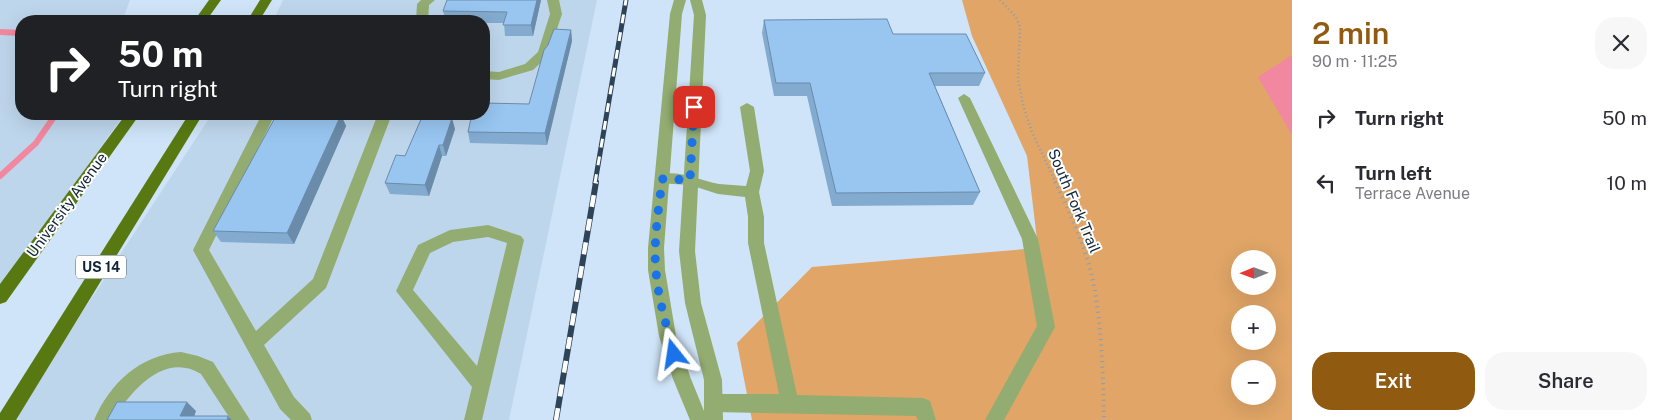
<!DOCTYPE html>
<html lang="en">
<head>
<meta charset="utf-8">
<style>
  body { margin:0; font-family:"Public Sans",sans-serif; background:#f7f7f7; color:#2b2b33; height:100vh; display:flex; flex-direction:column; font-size:19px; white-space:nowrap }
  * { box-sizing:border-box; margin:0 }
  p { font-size:16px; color:#7c7c81 }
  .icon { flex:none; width:28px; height:28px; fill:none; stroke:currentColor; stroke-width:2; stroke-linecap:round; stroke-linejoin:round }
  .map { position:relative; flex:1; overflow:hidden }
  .sheet { display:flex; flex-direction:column; background:#fff; width:375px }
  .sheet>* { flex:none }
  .guide { position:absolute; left:15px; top:15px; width:475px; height:105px; border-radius:20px; box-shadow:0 5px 20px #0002; background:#202124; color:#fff; overflow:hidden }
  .needle { width:32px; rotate:269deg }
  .tools { position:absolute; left:1231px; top:250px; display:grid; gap:10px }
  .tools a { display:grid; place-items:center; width:45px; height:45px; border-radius:50%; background:#fff; box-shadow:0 5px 20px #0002; font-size:25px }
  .pin { position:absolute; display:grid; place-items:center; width:42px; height:42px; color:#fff; margin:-21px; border-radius:10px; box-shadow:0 2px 8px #0006 }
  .me { position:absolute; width:55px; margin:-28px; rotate:345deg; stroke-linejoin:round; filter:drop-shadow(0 0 4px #0008) }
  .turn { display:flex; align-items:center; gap:18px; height:105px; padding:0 20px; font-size:22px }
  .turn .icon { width:65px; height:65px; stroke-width:2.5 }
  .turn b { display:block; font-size:35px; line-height:42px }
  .round { display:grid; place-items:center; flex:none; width:52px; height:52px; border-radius:20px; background:#f7f7f7 }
  .summary { display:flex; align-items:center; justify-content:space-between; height:85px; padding:0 20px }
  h1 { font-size:30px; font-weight:600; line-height:38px; color:#905a10 }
  .cta { display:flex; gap:10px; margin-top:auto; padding:10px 20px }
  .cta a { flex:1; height:58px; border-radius:20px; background:#905a10; color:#fff; font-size:20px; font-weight:600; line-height:58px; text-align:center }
  .cta a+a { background:#f7f7f7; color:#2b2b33 }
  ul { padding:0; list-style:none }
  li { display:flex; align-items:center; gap:15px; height:65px; padding:0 20px }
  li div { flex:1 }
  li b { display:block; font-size:19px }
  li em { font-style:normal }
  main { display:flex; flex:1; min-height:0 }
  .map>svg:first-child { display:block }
</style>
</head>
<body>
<main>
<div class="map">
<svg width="1292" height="420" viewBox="0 0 1292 420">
  <rect width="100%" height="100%" fill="#cfe4f8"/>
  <g fill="#bed6ec">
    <polygon points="0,0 130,0 122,21 21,21 21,114 124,114 0,291"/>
    <polygon points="283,0 597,0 509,420 12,420 212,114 484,114 484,21 273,21"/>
  </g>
  <path fill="#e0a567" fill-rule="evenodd" d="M962,0H1292V420H752L737,343L812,267L1038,248L1027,156L972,36ZM1240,259H1268V286H1240ZM1240,314H1268V341H1240ZM1240,369H1268V396H1240Z"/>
  <polygon fill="#f2889f" points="1292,55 1292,135 1258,77"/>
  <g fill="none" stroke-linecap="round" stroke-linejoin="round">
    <g stroke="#f2889f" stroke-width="6">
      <polyline points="0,32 21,33"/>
      <polyline points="0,176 36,143 56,114"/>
    </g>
    <polyline stroke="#899eb1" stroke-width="2.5" stroke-dasharray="1 3" stroke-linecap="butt" points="1000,0 1016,17 1020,27 1018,79 1023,105 1032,132 1056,183"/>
    <path stroke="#899eb1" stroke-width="4" stroke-dasharray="1 4.5" stroke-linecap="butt" d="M1055,182C1071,215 1087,250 1094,286C1102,330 1103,376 1104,420"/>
    <g fill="#93ac71" fill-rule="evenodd">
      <polygon points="421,0 435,0 429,5 428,21 416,21 417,4"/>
      <polygon points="547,0 559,0 562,14 548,56 533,70 499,80 484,79 484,71 499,72 525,64 538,52 550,14"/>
      <polygon points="964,94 970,98 1038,239 1055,327 1004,420 985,420 1037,326 1022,239 958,98"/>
      <path d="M747,103L754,107L764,171L759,192L764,217V243L797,395L923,398L930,401L936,420H918L916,416L713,412L706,409L704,403L706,397L713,394H779L748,243V217L745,197L718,194L690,185L657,183L655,179L657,175C678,169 698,180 719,184C727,185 737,185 746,186L750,171L740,107Z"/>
      <polygon points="262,114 275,114 209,250 256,331 313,279 378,114 392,114 326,288 264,345 294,397 310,414 312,420 291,420 280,409 193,250"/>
      <path d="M488,225L521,236L524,240L482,420H464L472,387L396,291L418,245L450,230ZM488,237L507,243L477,366L413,290L430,253L453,242Z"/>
      <path d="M181,352L198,356L213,362L250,420H231L201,374C164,351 130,392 113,420H94C110,383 140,355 181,352Z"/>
    </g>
    <polygon fill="#93ac71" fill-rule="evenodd" points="674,0 686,0 682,14 664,248 665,270 676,336 691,379 704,411 704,380 685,303 679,251 694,15 690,0 702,0 706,15 695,251 701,303 722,380 723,420 690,420 673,379 659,336 648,270 648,248 670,14"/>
    <g fill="#587912" fill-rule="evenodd">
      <polygon points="209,0 221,0 206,21 194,21"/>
      <polygon points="260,0 272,0 259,21 247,21"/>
      <polygon points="126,114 140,114 6,302 0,304 0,284"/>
      <polygon points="189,114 203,114 16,420 0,420 0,413"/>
    </g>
    <g stroke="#2e4356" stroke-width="5">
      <polyline id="rail-far1" points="595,183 626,0"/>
    </g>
    <g stroke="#2e4356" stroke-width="6">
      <polyline id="rail" points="556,420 596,182"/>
    </g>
    <use href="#rail-far1" stroke="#fff" stroke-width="3" stroke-dasharray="9" stroke-linecap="butt"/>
    <use href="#rail" stroke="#fff" stroke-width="4.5" stroke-dasharray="12" stroke-linecap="butt"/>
  </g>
  <g fill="#83aacf">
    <polygon points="541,0 533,36 505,36 504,23 484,23 484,21 446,21 443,11"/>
    <polygon points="764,20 893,34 985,73 979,86 935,86 980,192 973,205 832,206 807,96 774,96 762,33"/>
    <polygon points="571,30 572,41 547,145 470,143 468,132 529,104"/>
    <polygon points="341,115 346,126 294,244 221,242 213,231"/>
    <polygon points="455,129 446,156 442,156 429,196 390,194 385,183 405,156"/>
  </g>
  <g fill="#6a8ba9">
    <polygon points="537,0 541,0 533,36 531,25"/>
    <polygon points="571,30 572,41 547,145 545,133"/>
    <polygon points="341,115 346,126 294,244 287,233"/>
    <polygon points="452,118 455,129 446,156 443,145"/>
    <polygon points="439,145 442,156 429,196 425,185"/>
    <polygon points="187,402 196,411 193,420 180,416"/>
    <polygon points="228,416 232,420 227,420"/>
  </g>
  <g fill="#98c6f1" stroke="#6a8ba9">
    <polygon points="447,0 537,0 531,25 503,25 507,12 443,11"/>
    <polygon points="887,19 893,34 966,34 985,73 929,73 980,192 836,193 810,83 776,83 764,20"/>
    <polygon points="554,29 571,30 545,133 468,132 472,114 484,114 484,103 529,104 544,50 548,45"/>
    <polygon points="277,114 341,115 287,233 213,231"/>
    <polygon points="422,117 452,118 443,145 439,145 425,185 385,183 396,155 405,156"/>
    <polygon points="117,402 187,402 180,416 228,416 227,420 107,420"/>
  </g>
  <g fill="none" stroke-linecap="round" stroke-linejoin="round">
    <path stroke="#1a73e8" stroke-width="9" stroke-dasharray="0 16.2" d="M674,354C667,327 658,299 656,271C653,241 659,209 662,179L690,180L694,107"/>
  </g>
  <g text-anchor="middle" stroke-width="4" stroke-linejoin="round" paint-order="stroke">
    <rect fill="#fff" stroke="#586674" stroke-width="1" x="76" y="255.5" width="50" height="23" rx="4"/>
    <g font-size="14" font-weight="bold" fill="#102538">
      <text x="101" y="272">US 14</text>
    </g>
    <g font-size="15" fill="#102538" stroke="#fff">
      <text transform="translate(1074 201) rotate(67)" y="5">South Fork Trail</text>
      <text transform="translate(67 205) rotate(-54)" y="5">University Avenue</text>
    </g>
  </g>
</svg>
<div class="tools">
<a><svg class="needle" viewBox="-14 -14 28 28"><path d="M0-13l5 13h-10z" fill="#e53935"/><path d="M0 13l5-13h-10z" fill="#7c7c81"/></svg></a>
<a>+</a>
<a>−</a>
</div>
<div class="pin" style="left:694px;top:107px;background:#d93025"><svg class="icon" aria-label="arrive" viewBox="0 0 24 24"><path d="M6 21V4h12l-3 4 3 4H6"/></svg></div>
<svg class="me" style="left:674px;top:354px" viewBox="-20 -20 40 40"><path d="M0-17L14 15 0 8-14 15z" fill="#1a73e8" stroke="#fff" stroke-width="4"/></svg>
<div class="guide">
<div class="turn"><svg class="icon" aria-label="right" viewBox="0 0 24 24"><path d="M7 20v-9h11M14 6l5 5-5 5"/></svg><div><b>50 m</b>Turn right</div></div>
</div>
</div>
<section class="sheet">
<div class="summary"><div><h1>2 min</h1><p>90 m · 11:25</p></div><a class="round"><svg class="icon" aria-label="close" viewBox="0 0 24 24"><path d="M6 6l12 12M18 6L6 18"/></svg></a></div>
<ul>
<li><svg class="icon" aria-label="right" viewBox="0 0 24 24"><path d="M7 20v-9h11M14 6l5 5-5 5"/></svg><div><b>Turn right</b></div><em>50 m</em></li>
<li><svg class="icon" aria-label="left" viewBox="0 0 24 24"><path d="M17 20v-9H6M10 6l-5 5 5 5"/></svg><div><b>Turn left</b><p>Terrace Avenue</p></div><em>10 m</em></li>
</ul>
<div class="cta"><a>Exit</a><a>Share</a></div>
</section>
</main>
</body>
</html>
